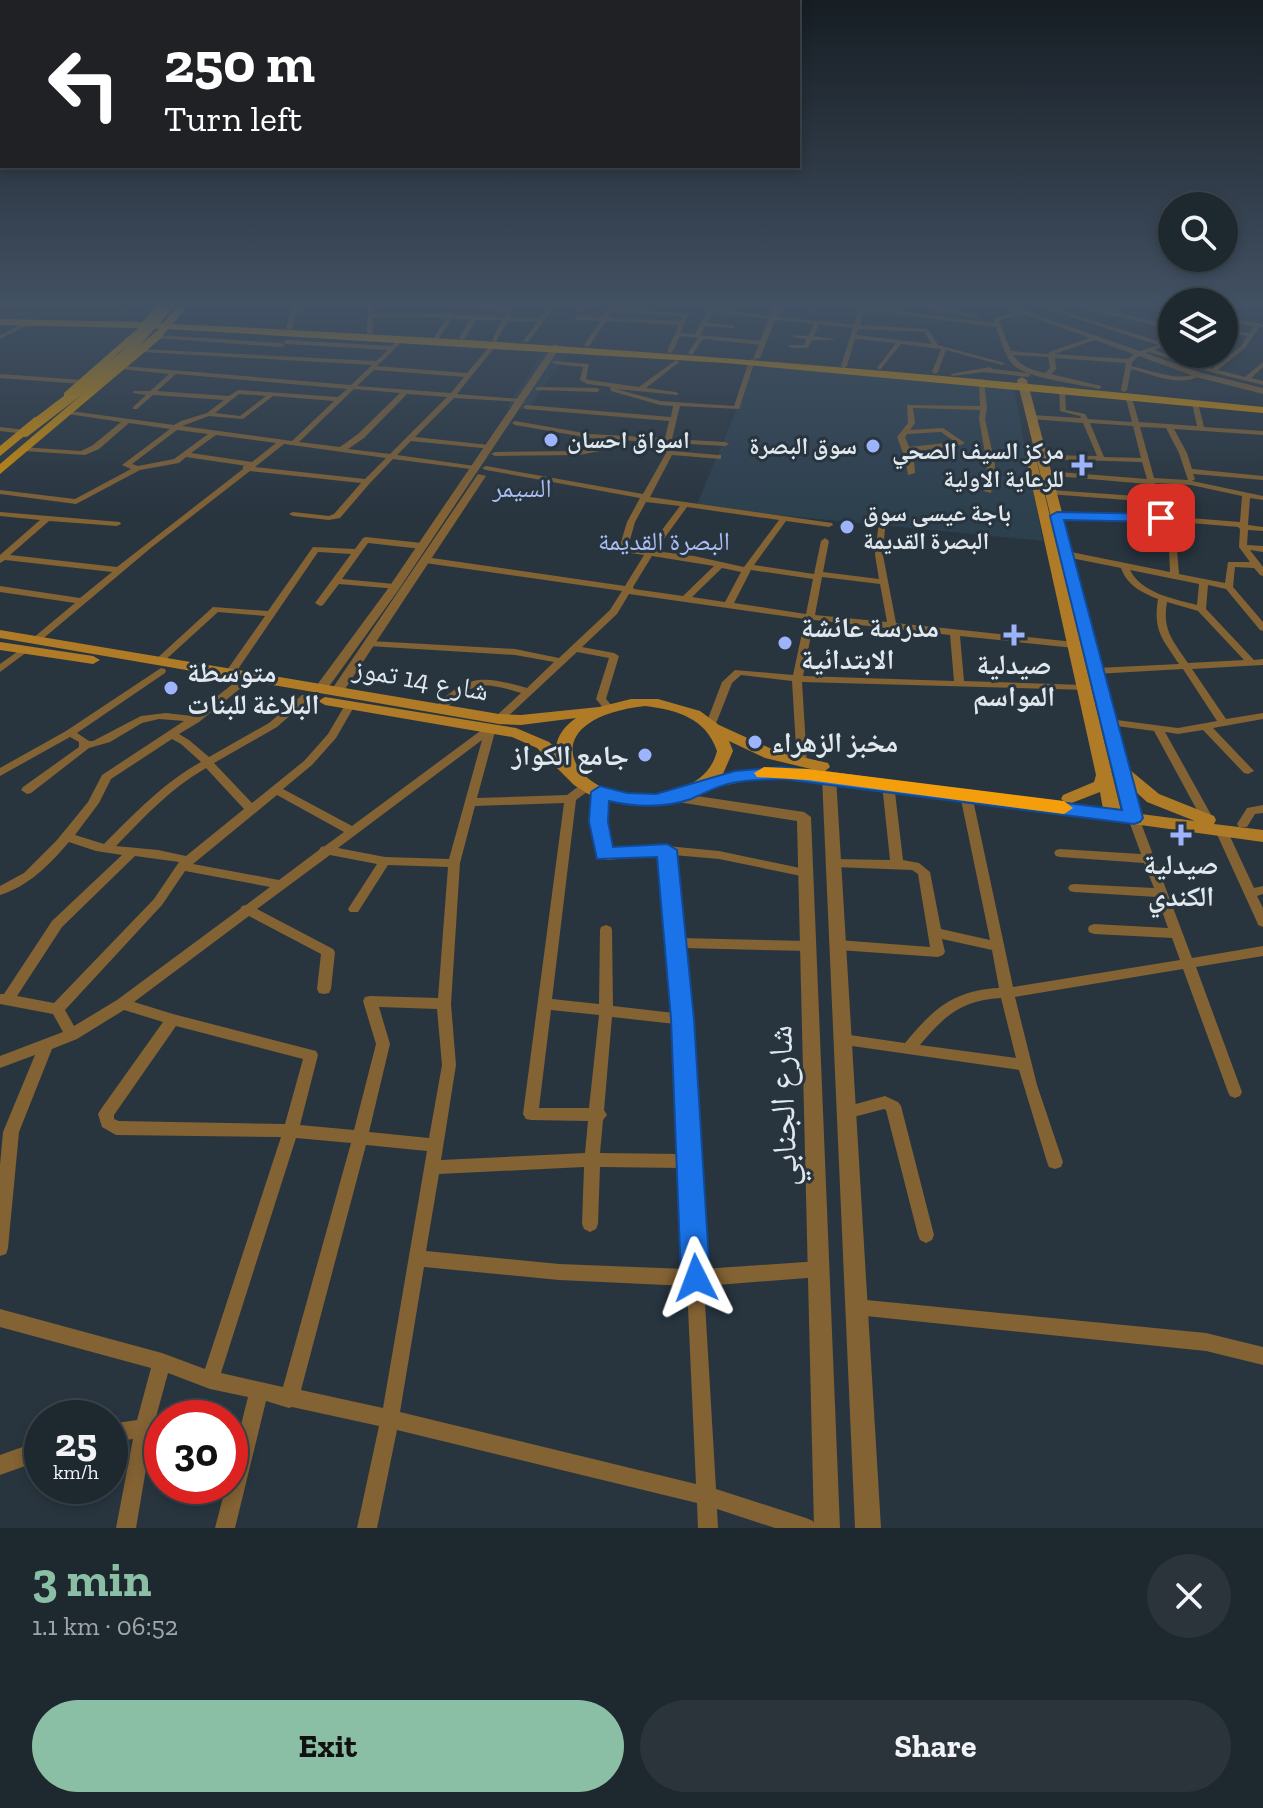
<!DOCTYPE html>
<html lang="en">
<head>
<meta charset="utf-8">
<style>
  body { margin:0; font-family:"Zilla Slab","Noto Naskh Arabic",serif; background:#2b343b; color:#f1f3f6; height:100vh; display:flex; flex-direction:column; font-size:30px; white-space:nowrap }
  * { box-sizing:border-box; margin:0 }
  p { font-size:26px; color:#a1a6aa }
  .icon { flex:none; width:44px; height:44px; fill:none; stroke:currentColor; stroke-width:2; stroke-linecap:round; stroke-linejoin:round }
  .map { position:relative; height:1528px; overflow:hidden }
  .panel { display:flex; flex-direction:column; background:#1e282f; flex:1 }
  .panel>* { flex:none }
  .guide { position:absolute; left:0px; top:0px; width:800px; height:168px; box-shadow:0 4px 12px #0003,0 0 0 2px #3c444b; background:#202124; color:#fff; overflow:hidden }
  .buttons { position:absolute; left:1158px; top:192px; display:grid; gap:16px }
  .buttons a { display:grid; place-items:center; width:80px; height:80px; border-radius:50%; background:#1e282f; box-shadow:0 4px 12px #0003,0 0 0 2px #3c444b; font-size:40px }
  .speed { position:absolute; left:24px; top:1400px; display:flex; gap:16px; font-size:40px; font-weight:700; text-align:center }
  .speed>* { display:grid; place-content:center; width:104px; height:104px; border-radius:50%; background:#1e282f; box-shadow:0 4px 12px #0003,0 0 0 2px #3c444b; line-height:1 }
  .speed small { font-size:20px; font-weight:400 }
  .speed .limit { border:12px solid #d22; background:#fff; color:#111 }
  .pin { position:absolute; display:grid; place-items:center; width:68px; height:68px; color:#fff; margin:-34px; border-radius:16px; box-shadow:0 4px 12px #0006 }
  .me { position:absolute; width:88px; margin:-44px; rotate:357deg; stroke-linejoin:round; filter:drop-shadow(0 0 6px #0008) }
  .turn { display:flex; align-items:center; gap:28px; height:168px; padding:0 32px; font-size:36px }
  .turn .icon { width:104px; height:104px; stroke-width:2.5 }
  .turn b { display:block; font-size:56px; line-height:68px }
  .round { display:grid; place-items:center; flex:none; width:84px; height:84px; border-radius:42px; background:#2b343b }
  .summary { display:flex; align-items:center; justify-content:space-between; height:136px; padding:0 32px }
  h1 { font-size:48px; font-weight:800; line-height:60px; color:#8abfa5 }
  .action { display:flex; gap:16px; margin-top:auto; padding:16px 32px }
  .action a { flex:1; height:92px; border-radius:48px; background:#8abfa5; color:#111; font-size:32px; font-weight:800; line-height:92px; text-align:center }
  .action a+a { background:#2b343b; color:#f1f3f6 }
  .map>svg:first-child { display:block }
</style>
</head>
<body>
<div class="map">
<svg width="1263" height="1528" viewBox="0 0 1263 1528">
  <rect width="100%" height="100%" fill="#28353f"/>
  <g fill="#2d404e">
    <polygon points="546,348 571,350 527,410 507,407"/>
    <polygon points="756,363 1013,384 1043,541 696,507"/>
  </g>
  <polygon fill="#423a29" points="0,303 135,303 125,306 119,314 0,314"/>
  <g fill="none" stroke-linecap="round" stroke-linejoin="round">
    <g fill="#836233" fill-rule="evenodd">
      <polygon points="293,303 299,303 292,328 289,330 286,328"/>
      <path d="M368,303H373V313L449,314L452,312L455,314L454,315L504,317L508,312L511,314L509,317L540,318L552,303H557L528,342L523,341L537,322L508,321L496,341L498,343L457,394L520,399L523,401L522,402L454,398L415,437L489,445H492V449L411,441L397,455L475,466L479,468L478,470L393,459L370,483L340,518L329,520L293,516L289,514L293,512L329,516L334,514L361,483L250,471L152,547L39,642H33L31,640L33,638L75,603L0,592V586L80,598L112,572L5,560L0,563V555L40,520L0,516V512L120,522L121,524L117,526L49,521L10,555L117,567L243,469V466H247L186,457L179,463L140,470L76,504L0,494V490L75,499L131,469L122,465L170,429L129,423L99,449L85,455L24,451H21V447L81,451L93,445L121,422L68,414L67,413L70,411L174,425L181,421L207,413L224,400L153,395L137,409H133V407L146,395L133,393V391H150L169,374L121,369L120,368L123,366L351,385L372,365L143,352L140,350L141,349L376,361L388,350L286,344L283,342L286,340L391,346L402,337L405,339L404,340L377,366L467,373L494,341L492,340L502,320H476L465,338L462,340L459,338L470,319H452L439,338L437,339L434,337L447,318L373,317V333L370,335L367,333ZM374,370L464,377L451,393L357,386ZM176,374L347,389L338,397L238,390L229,396L157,391ZM354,389L400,393L358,434L340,447L299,442ZM239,394L266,396L240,416L215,413ZM407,394L447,397L390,454L348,449L364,438ZM273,396L334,401L292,441L182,426L209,416L243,419ZM177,430L208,434L174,459L138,466L132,464ZM216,435L276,443L252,462L191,453ZM284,444L386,458L365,479L255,467Z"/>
      <polygon points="585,303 591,303 583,310 579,310 579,308"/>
      <path d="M594,303H626L617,309L688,314L681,333L695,334C703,318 711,303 731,303L720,310L854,325L859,309L826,305L824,303H835L994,323V319L1023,309L1025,312L999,321L1011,351L1048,354L1049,352L1096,336L1098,337V339L1054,354L1128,359L1135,353L1158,345L1029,303H1036L1164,343L1172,340V344L1154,350L1212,369L1241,346L1247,336L1224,333V329L1250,333L1254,326L1224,322V318L1258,323L1263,325V327H1259L1245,348L1218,370L1245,377L1263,362V367L1251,378L1263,381V385L1211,372L1149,352C1141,355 1133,357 1131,366C1154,371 1176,382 1199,373L1202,375C1180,388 1154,375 1131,369L1127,390L1124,392L1121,390L1126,363L1055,358L1056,369L1051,374L1101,386V388L1099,389C1078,384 1033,379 1016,367C1005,359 1001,340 996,327L864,310L860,325L928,329L938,345L1005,363L1002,365L946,350L938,372L935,374L932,372L941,349L901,344L880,370L877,368L896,343L855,339L847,366L844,368L841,366L853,328L819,324L814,336L834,339L833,340H812L808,348H791L788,346L789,345H804L806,339L792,337L795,335L808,336L814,324L716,313L710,316L707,323L732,325L734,326V328L705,326L700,335L762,341L765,343L762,345L703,339L693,354L691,355L688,353L698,338L680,336L673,351L670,353L667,351L679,325L606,321L589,346L587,347L584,345L600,321L577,320L574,318L577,316L602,317L608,309L615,305H596ZM612,312L682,316L680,321L608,318ZM858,329L924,332L932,344L856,335ZM1013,355L1048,357L1050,368L1045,373C1031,370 1021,366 1013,355Z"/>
      <polygon points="640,303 682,304 685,306 682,308 638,306"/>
      <polygon points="770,303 780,303 777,305"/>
      <polygon points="813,303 819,303 813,310 809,310"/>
      <polygon points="904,303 914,303 980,316 977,318"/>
      <polygon points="1122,303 1128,303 1115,310 1110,309"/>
      <polygon points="1131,303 1141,303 1172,308 1172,312"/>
      <polygon points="456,305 512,306 515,308 512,310 454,308"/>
      <polygon points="1082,305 1172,325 1172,329 1080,308"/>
      <polygon points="28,321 33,322 0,339 0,335"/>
      <polygon points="157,335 282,343 285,345 282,347 155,338 155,336"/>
      <path d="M752,359L755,361L739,409L680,406L672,439L725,442L729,444L725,446L672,443L673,451L718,455H721V459L672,455L650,497L832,523L833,525L829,527L786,521L754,565L814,574L821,541L825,538L829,541L823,572L879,579L875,555L878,529L879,527H885L883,555L896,623L1074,642L1079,645L1074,648L960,636L964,681L1084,685L1089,688L1088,690L802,682L807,763L802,766L797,763L792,681L741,675L732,683L715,726L711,727L706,724L722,682L735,670L793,675L805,619L629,594L617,614L582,647L614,653L619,656L606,699L613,707L612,709H604L596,699L609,658L577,652L503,721L499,722L494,719L495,717L521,693C481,681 475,681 444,710H436L435,708C466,673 484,676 527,688L554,662L515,655L368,646L366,644L371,641L515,649L559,658L610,610L622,591L425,563L421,560L425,557L625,586L644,555L623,552L619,549L627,522L640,498L486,470L482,468L486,466L643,494L666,453L665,443L590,438L515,425L512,423L515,421L590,434L665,438L669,421L526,409L523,407L526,405L671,417L673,406L660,405L611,391L610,387L587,384L580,380L583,367L555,364L552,362L553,361L589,364L586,379L589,380L639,387L676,360L679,362L678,363L646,388L676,392L678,393V395L616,389L660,401L734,406L749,361ZM646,502L680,506L647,550L628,547L635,522ZM687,507L779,520L744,567L694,556L655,551ZM652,556L714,566L683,596L634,589L633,587ZM722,568L741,572L725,602L692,597ZM751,570L813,579L806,614L734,603ZM822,577L880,584L887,622L815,615ZM814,620L950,635L954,681L803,676Z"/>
      <polygon points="990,367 993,369 1028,373 1031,375 1028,377 984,372 953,376 950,374"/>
      <polygon points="0,374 83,380 86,382 83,384 0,378"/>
      <path d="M979,379L984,380L987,408L985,419L995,465L991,493L984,491L987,465L979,419L980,410L913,408L915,423L910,430L943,428L965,443L961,445L910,452L914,461L915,473L908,475L906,461L897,437L908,423L907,405L980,406ZM941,432L955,442L909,447L905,437L907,434Z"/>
      <path d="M1062,386L1065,388L1066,410L1085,414L1088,419L1132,422L1125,395L1128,393L1131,395L1139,422L1197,426L1192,403L1195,401L1198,403L1204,427L1263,431V435L1174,429L1187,453L1192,469L1263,476V480L1193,474L1195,479L1192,481L1263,496V500L1250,498L1248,525L1263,527V531L1248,530L1247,545L1263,546V552L1250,550L1263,567V576L1260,575L1254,568L1235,567L1233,587L1263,622V631L1260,630L1226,589L1208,585L1206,609L1254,660L1263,659V665L1192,669L1226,719L1263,713V719L1213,728L1254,771L1248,774L1244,773L1203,730L1178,734L1165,732L1214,820L1212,823H1204L1154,731L1109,725L1104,722L1109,719L1178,728L1217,721L1183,669L1096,674L1091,671L1096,668L1179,664C1162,638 1153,631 1158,599C1142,593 1127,585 1121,568L1066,557L1062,554L1066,551L1170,572L1169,550L1159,520L1140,518L1114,521L1057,518L1053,516L1057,514L1114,517L1140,514L1157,515L1153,502L1048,494V490H1051L1151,497L1148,484L1043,475V471H1046L1147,479L1142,462L1039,459V455H1042L1097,456L1083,423L1031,419L1028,417L1031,415L1081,418L1080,416L1060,411L1059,388ZM1090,423L1133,426L1141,458L1104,457ZM1140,427L1166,428L1179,453L1188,480L1154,478ZM1155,483L1191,485L1242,496L1240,522L1165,516ZM1167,521L1238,527L1240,529L1239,547L1250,562H1228L1225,583L1179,574L1177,550ZM1130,570L1199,584L1197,605C1174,599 1141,593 1130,570ZM1167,602L1198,611L1244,660L1188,663C1173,641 1162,630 1167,602Z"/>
      <polygon points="538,387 597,388 600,390 597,392 536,390 535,389"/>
      <polygon points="0,427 25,430 29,432 25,434 0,431"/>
      <polygon points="623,442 626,442 626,446 579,455 495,456 491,454 495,452 579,451"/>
      <polygon points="366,537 422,543 426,546 422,549 368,543 342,579 394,584 398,587 397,589 339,584 323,605 320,606 315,603 351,554 318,552 234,675 226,675 225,673 265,616 218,612 162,663 159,664 154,661 213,607 268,611 313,547 355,549 363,538"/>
      <polygon points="24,647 27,648 29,650 27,652 0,672 0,664"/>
      <path d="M161,668L165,669L166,671L165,673L77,733L89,741H93L141,716L166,713L192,716L234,683H242L243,685L242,687L199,722L179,734L189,740L209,757L269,723L302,695H310L311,697L277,727L214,763L252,803L304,761L328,734L345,705L350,702L355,705L336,738L312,765L283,789L352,826L487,726L491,725L496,728L477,798L567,795L583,783H591L593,786L591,789L576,800L552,999L599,1004L600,930L601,927L606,925L611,927L612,930L613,1006L674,1013L661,855L608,860L604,859L595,851L594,792L596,789L600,788L606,792L607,849L610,852L667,846L719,851L810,870L812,873L810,876L806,877L719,859L673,855L681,938L808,941L813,943L815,946L813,949L808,951L682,948L689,1019L697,1157L699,1161L697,1164L703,1269L820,1261L826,1263L828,1269L826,1275L820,1277L704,1286L716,1489L806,1518L813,1521L816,1528H775L717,1509L718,1528H698L697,1503L397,1430L377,1528H357L379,1426L292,1407L289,1408L266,1401L235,1528H215L226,1486H230V1469L248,1397L210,1389L168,1373L153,1428L136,1528H116L133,1439L110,1442V1424L137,1420L151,1368L0,1327V1309L162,1353L205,1369L281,1137L116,1135L102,1127L98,1114L101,1109L163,1022L124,1010L77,1039L52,1049L19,1132L8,1248L6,1254L0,1256V1165L3,1132L35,1055L0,1068V1056L63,1032L53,1014L0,1004V994H4L52,921L122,855L96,851L69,842C49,865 29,886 0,895V886L24,873L57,840L88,802L102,775L184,721L159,719L142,723L110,742L89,748L31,793L27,794L21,790L23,787L79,747V742L70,737L0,776V768L66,731ZM172,739L181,744L201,762C163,783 134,814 104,844L75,835L99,803L111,779ZM482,740L449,859L385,857L338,848ZM206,768L244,809L186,856L158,850L116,846C144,817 171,788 206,768ZM277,795L344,832L325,846L321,847L319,850L279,880L193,864ZM564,803L523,1114L526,1119L531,1120L588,1121L585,1153L441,1160L456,1065L451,1004L460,863L475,806ZM330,855L377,864L348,909L350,912H358L388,865L448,867L438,998L370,996L365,997L363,1001L376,1044L354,1130L300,1125L318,1055L316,1051L173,1014L134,1002L249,916L321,954L317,989L319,993L324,994L329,993L331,989L335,952L333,949L257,909ZM135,856L179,862L154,899L54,1003L17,996L62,927ZM185,871L270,887L246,905L242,906L240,909L117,1000L74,1026L65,1010L162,905ZM379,1007L437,1009L442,1065L429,1138L369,1132L390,1044ZM551,1010L599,1015L589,1108H539ZM612,1017L675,1024L681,1154L600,1153L603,1120L607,1115L604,1110ZM176,1026L303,1059L285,1124L119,1121L114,1119V1115ZM296,1138L351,1143L283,1387L221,1373ZM366,1145L427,1151L383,1408L301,1390ZM584,1167L582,1224L584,1229L590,1232L596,1229L598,1224L600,1167L682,1168L686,1269L559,1264L426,1251L439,1174ZM424,1267L559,1280L687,1286L696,1484L400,1412Z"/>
      <path d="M888,780L894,784L903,860L919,863L930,872L941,929L990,940L960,795L966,791L972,795L1013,987L1180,960L1172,938L1094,934L1089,932L1088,929L1089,926L1094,924L1168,928L1157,897L1074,892L1070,891L1068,888L1070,885L1074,884L1154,888L1144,863L1060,857L1056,856L1054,853L1056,850L1060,849L1141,854L1128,818L1134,814L1138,815L1192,958L1263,946V956L1196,967L1242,1092L1240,1096L1235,1098L1230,1096L1228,1092L1183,969L1015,997L1037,1085L1063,1162L1061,1167L1055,1169L1049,1167L1047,1162L1019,1070L838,1044L836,1040L838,1036L843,1034L905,1043C933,1009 954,990 999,988L992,950L942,939L945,952L943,955L938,957L838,950L833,948L831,945L833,942L838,940L930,947L918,874L912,870L834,867L830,866L828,863L830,860L834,859L890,860L882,784ZM1001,998L1016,1058L920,1045C945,1015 962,1000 1001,998Z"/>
      <polygon points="1263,805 1263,813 1255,814 1247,827 1239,827 1237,824 1247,808"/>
      <polygon points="1221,826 1227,830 1254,888 1263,886 1263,894 1257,896 1263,908 1263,927 1258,925 1257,922 1215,830"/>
      <polygon points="885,1096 898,1102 901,1106 934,1235 932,1240 926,1243 920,1240 918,1235 886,1110 884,1109 846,1119 841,1118 838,1113 841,1108"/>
      <polygon points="856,1299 1206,1333 1263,1347 1263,1365 1206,1351 856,1315 850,1313 847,1307 850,1301"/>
      <polygon points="42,1440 42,1460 0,1475 0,1455"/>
    </g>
    <g fill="#836233" fill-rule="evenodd">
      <polygon points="774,303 782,303 760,358 753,360"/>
      <polygon points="994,303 1003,303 1202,373 1263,388 1263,394 1196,377"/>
      <polygon points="554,344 561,346 397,592 325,692 315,692 314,689 387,590"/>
      <polygon points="478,474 486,476 341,695 331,695 330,692"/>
      <polygon points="829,773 836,777 881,1528 855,1528 822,777"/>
      <polygon points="670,792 804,812 811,817 840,1528 814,1528 797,821 665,800 663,797 665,794"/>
    </g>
    <g fill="#af7b26" fill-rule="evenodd">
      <path d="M1022,377L1027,380L1130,770L1159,794L1214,816L1216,820L1214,824L1263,830V842L808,779L761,778L707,789L682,800L660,805H626L588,794L574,785L537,748L512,737L325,705L318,701L325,697L516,728L549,742L556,748C557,735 565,726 576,718L521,725L499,724L0,638V630L499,714L521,715L599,707L631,699H658L700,711L719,725L776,751L828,763L830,767L825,771L1068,804L1061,799L1063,795L1094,782L1096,775L1025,454L1030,451L1035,454L1121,811L1124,812L1017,380ZM645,706C677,710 706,718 717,751C712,771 699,781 680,789C590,824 509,722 645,706ZM729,741L765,758L811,769L761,768L722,776L733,751ZM1100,792L1103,809L1069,804ZM1136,792L1147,802L1195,821L1141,814Z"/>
      <polygon points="0,642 93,656 100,660 93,664 0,650"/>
    </g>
    <g fill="#d18e07" fill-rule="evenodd">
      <path d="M159,303H168L152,323H163L181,303H189L173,324C537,341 900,369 1263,407V413L725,363L168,329L160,339L0,474V464L159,329L147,328L68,398L64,397V393L138,328L0,325V319L142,322Z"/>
      <polygon points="35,417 45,419 0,456 0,446"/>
    </g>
    <polyline stroke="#d18e07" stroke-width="10" points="25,432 124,356 171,303"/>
  </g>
  <linearGradient id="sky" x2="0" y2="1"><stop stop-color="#161d23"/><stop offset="0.59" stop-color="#425163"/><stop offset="1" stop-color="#425163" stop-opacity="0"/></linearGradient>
  <rect width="1263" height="516" fill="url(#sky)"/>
  <path fill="#1a73e8" stroke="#114b97" stroke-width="2" d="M1057,512L1161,514L1168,518L1161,522L1064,520L1143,818L1140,822L1134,824L783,779C766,780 748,779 732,783C717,786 705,793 691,799C665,808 635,807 609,801L608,822L613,847L667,844L677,850L694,1019L710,1278L706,1287L696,1291L686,1287L681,1278L671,1019L657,857L597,859L589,822L591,792L600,786L627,793L656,794L735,771L783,767L1122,810L1050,516Z"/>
  <polygon fill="#f59e0b" points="764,767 808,769 1064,801 1073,808 1064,814 808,780 757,777 754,773"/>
  <g fill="#9db4fd" stroke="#28353f" stroke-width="3">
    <circle cx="551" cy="440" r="8"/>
    <circle cx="873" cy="446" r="8"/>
    <path d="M1078 453h8v8h8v8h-8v8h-8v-8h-8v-8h8z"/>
    <circle cx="847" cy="527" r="8"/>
    <path d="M1010 623h8v8h8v8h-8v8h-8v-8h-8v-8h8z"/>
    <circle cx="785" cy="643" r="8"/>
    <circle cx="171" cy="688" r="8"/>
    <circle cx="755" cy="742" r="8"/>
    <circle cx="645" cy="755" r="8"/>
    <path d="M1177 823h8v8h8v8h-8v8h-8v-8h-8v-8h8z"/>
  </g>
  <g text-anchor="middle" stroke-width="6" stroke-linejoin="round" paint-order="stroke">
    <g font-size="24" font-weight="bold" fill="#e0e8ee" stroke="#28353f" text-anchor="start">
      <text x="567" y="448">اسواق احسان</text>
      <text x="857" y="454" text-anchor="end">سوق البصرة</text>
      <text x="1064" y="459" text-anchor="end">مركز السيف الصحي<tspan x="1064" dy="28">للرعاية الاولية</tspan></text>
      <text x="863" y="521">باجة عيسى سوق<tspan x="863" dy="28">البصرة القديمة</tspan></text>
    </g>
    <g font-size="26" fill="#acbff5" stroke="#28353f">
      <text x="522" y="497">السيمر</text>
      <text x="664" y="550">البصرة القديمة</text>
    </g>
    <g font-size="28" font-weight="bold" fill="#e0e8ee" stroke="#28353f" text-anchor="start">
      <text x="801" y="637">مدرسة عائشة<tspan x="801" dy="32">الابتدائية</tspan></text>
      <text x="1014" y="674" text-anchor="middle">صيدلية<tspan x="1014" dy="32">المواسم</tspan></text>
      <text x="187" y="682">متوسطة<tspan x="187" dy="32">البلاغة للبنات</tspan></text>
      <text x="771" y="752">مخبز الزهراء</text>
      <text x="629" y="765" text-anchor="end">جامع الكواز</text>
      <text x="1181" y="874" text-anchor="middle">صيدلية<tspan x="1181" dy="32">الكندي</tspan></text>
    </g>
    <g font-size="28" fill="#e0e8ee" stroke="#28353f">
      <text transform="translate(421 679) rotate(10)" y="10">شارع 14 تموز</text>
    </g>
    <g font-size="34" fill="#e0e8ee" stroke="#28353f">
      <text transform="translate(782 1106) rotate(-92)" y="12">شارع الجنابي</text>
    </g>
  </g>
</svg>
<div class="buttons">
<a><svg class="icon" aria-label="search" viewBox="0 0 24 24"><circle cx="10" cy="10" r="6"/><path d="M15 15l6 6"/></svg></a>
<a><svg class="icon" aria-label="layers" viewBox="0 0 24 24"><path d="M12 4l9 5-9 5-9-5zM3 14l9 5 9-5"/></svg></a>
</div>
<div class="speed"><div>25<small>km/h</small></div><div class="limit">30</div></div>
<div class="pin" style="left:1161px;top:518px;background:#d93025"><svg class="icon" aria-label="arrive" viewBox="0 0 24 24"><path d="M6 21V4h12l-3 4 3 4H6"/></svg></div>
<svg class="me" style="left:696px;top:1278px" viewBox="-20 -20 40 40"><path d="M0-17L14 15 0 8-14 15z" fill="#1a73e8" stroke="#fff" stroke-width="4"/></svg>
<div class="guide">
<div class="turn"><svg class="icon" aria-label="left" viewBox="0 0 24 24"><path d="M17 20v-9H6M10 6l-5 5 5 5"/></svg><div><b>250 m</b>Turn left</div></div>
</div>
</div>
<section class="panel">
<div class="summary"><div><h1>3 min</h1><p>1.1 km · 06:52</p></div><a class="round"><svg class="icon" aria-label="close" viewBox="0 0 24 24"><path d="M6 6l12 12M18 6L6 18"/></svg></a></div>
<div class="action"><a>Exit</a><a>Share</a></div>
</section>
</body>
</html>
